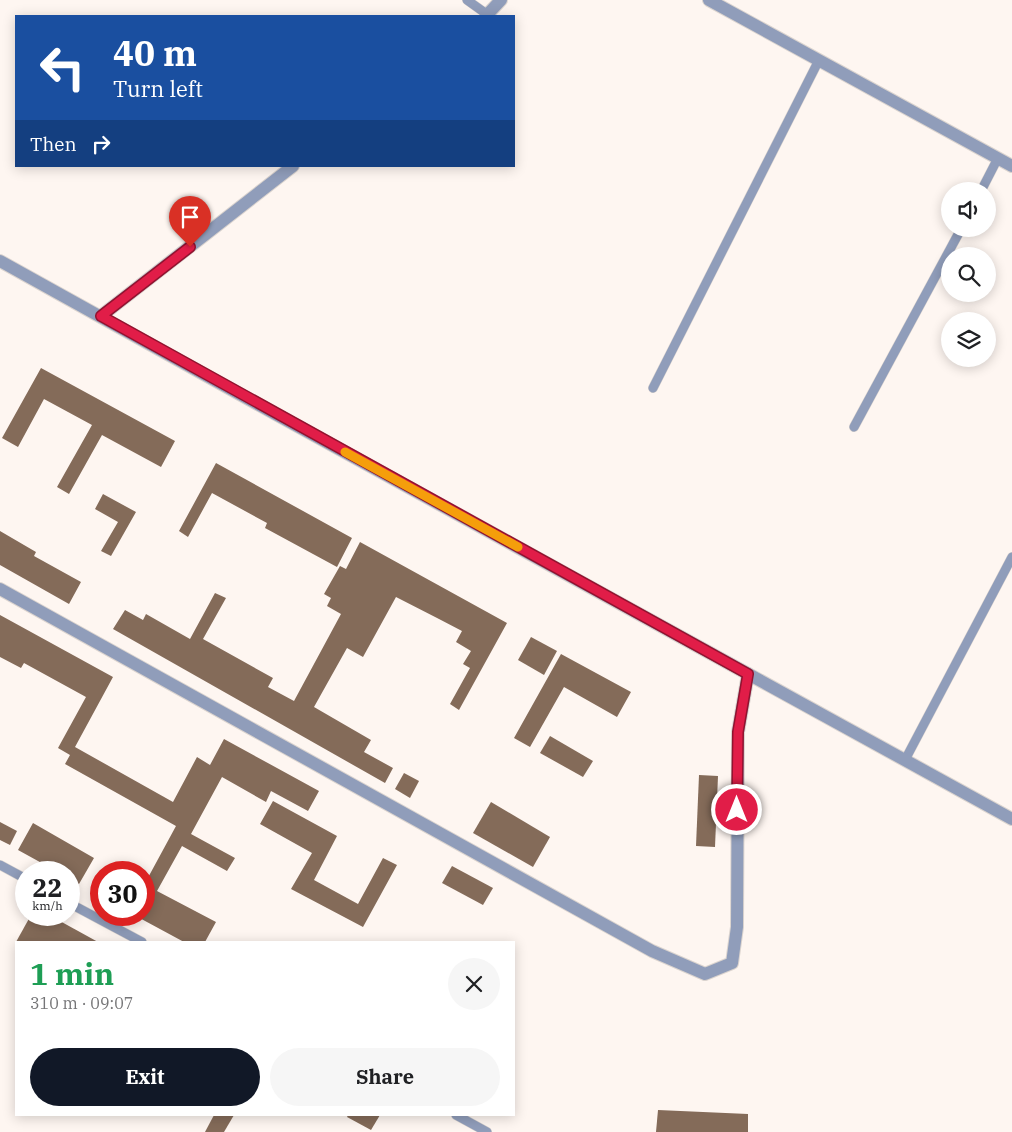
<!DOCTYPE html>
<html lang="en">
<head>
<meta charset="utf-8">
<style>
  body { margin:0; font-family:"IBM Plex Serif",serif; background:#f6f6f6; color:#202124; height:100vh; display:flex; flex-direction:column; font-size:19px; white-space:nowrap }
  * { box-sizing:border-box; margin:0 }
  p { font-size:16px; color:#757577 }
  .icon { flex:none; width:28px; height:28px; fill:none; stroke:currentColor; stroke-width:2; stroke-linecap:round; stroke-linejoin:round }
  .map { position:relative; flex:1; overflow:hidden }
  .side { position:absolute; left:15px; top:941px; width:500px; height:175px; display:flex; flex-direction:column; background:#fff; border-radius:0px; box-shadow:0 2px 12px #0003 }
  .side>* { flex:none }
  .top-card { position:absolute; left:15px; top:15px; width:500px; height:152px; border-radius:0px; box-shadow:0 2px 12px #0003; background:#1a4fa0; color:#fff; overflow:hidden }
  .tools { position:absolute; left:941px; top:182px; display:grid; gap:10px }
  .tools a { display:grid; place-items:center; width:55px; height:55px; border-radius:50%; background:#fff; box-shadow:0 2px 12px #0003; font-size:25px }
  .speed { position:absolute; left:15px; top:861px; display:flex; gap:10px; font-size:25px; font-weight:700; text-align:center }
  .speed>* { display:grid; place-content:center; width:65px; height:65px; border-radius:50%; background:#fff; box-shadow:0 2px 12px #0003; line-height:1 }
  .speed small { font-size:12px; font-weight:400 }
  .speed .limit { border:8px solid #d22; background:#fff; color:#111 }
  .pin { position:absolute; display:grid; place-items:center; width:42px; height:42px; color:#fff; margin:-51px -21px; border-radius:50% 50% 50% 0; rotate:-45deg; box-shadow:0 0 5px #0007 }
  .pin .icon { rotate:45deg }
  .me { position:absolute; width:55px; margin:-28px; rotate:0deg; stroke-linejoin:round; filter:drop-shadow(0 0 4px #0008) }
  .turn { display:flex; align-items:center; gap:18px; height:105px; padding:0 15px; font-size:22px }
  .turn .icon { width:65px; height:65px; stroke-width:2.5 }
  .turn b { display:block; font-size:35px; line-height:42px }
  .then { display:flex; align-items:center; height:48px; padding:0 15px; background:#0003; gap:10px; font-size:19px }
  .round { display:grid; place-items:center; flex:none; width:52px; height:52px; border-radius:26px; background:#f6f6f6 }
  .head { display:flex; align-items:center; justify-content:space-between; height:85px; padding:0 15px }
  h1 { font-size:30px; font-weight:800; line-height:38px; color:#1e9e55 }
  .button { display:flex; gap:10px; margin-top:auto; padding:10px 15px }
  .button a { flex:1; height:58px; border-radius:30px; background:#111827; color:#fff; font-size:20px; font-weight:800; line-height:58px; text-align:center }
  .button a+a { background:#f6f6f6; color:#202124 }
  .map>svg:first-child { display:block }
</style>
</head>
<body>
<div class="map">
<svg width="1012" height="1132" viewBox="0 0 1012 1132">
  <rect width="100%" height="100%" fill="#fef6f1"/>
  <g fill="#846b59">
    <polygon points="41,368 175,441 161,467 102,435 69,494 57,487 92,425 44,399 18,447 2,438"/>
    <polygon points="216,463 352,538 337,567 265,528 267,523 212,493 188,537 179,531"/>
    <polygon points="103,494 136,512 111,556 101,551 118,522 95,509"/>
    <polygon points="0,531 36,552 34,556 81,582 69,604 0,565"/>
    <polygon points="360,542 507,623 459,710 450,704 470,668 463,664 471,651 456,642 462,631 439,619 396,597 363,657 347,648 314,707 371,740 364,752 393,768 385,783 113,629 125,610 143,620 146,614 190,639 215,593 226,598 203,639 273,678 268,687 294,701 341,614 327,606 331,598 324,594 340,566 346,569"/>
    <polygon points="0,615 113,677 75,747 173,802 197,757 210,765 224,739 319,791 308,811 271,791 266,802 222,777 191,834 235,858 227,871 182,846 157,891 216,922 205,942 184,942 134,915 144,915 144,885 176,826 65,764 70,755 58,748 86,697 24,663 21,668 0,657"/>
    <polygon points="531,637 557,651 544,675 518,660"/>
    <polygon points="561,654 631,692 617,717 564,687 530,747 514,738"/>
    <polygon points="550,736 593,761 583,777 540,753"/>
    <polygon points="404,773 419,781 410,798 395,789"/>
    <polygon points="699,775 718,776 715,847 696,846"/>
    <polygon points="273,801 337,836 314,880 358,904 383,858 397,865 363,927 291,889 312,853 260,824"/>
    <polygon points="491,802 550,837 533,867 473,833"/>
    <polygon points="0,822 17,831 10,845 0,840"/>
    <polygon points="33,823 94,858 79,884 69,878 69,872 58,872 18,850"/>
    <polygon points="452,866 493,888 483,905 442,883"/>
    <polygon points="31,915 49,915 98,942 16,942"/>
    <polygon points="658,1110 748,1114 748,1132 656,1132"/>
    <polygon points="214,1115 234,1115 224,1132 205,1132"/>
    <polygon points="348,1115 380,1115 371,1130 347,1117"/>
  </g>
  <g fill="none" stroke-linecap="round" stroke-linejoin="round">
    <g stroke="#dbd4cf" stroke-width="10">
      <g id="service">
        <polyline points="467,0 488,15"/>
        <polyline points="981,191 998,158"/>
        <polyline points="653,388 819,60"/>
        <polyline points="854,427 961,229"/>
        <polyline points="905,760 1012,557"/>
        <polyline points="0,865 26,879"/>
        <polyline points="69,903 142,942"/>
        <polyline points="456,1115 487,1132"/>
      </g>
    </g>
    <g stroke="#dbd4cf" stroke-width="14">
      <g id="minor">
        <polyline points="709,0 1012,166"/>
        <polyline points="486,16 501,0"/>
        <polyline points="0,261 279,416 1012,819"/>
        <polyline points="101,316 293,166"/>
        <polyline points="0,589 652,951 705,974 732,963 737,927 738,732 748,674"/>
      </g>
    </g>
    <use href="#service" stroke="#909dba" stroke-width="9"/>
    <use href="#minor" stroke="#909dba" stroke-width="12"/>
  </g>
  <g fill="none" stroke-linecap="round" stroke-linejoin="round">
    <g stroke="#92132f" stroke-width="12">
      <polyline id="route" points="190,247 101,316 748,674 738,732 737,810"/>
    </g>
    <use href="#route" stroke="#e11d48" stroke-width="9"/>
    <polyline stroke="#f59e0b" stroke-width="9" points="345,452 518,547"/>
  </g>
</svg>
<div class="tools">
<a><svg class="icon" aria-label="sound" viewBox="0 0 24 24"><path d="M4 9h4l5-4v14l-5-4H4zM17 9q2 3 0 6"/></svg></a>
<a><svg class="icon" aria-label="search" viewBox="0 0 24 24"><circle cx="10" cy="10" r="6"/><path d="M15 15l6 6"/></svg></a>
<a><svg class="icon" aria-label="layers" viewBox="0 0 24 24"><path d="M12 4l9 5-9 5-9-5zM3 14l9 5 9-5"/></svg></a>
</div>
<div class="speed"><div>22<small>km/h</small></div><div class="limit">30</div></div>
<div class="pin" style="left:190px;top:247px;background:#d93025"><svg class="icon" aria-label="arrive" viewBox="0 0 24 24"><path d="M6 21V4h12l-3 4 3 4H6"/></svg></div>
<svg class="me" style="left:737px;top:810px" viewBox="-20 -20 40 40"><circle r="17" fill="#e11d48" stroke="#fff" stroke-width="3"/><path d="M0-11L8 9 0 5-8 9z" fill="#fff"/></svg>
<div class="top-card">
<div class="turn"><svg class="icon" aria-label="left" viewBox="0 0 24 24"><path d="M17 20v-9H6M10 6l-5 5 5 5"/></svg><div><b>40 m</b>Turn left</div></div>
<div class="then">Then<svg class="icon" aria-label="right" viewBox="0 0 24 24"><path d="M7 20v-9h11M14 6l5 5-5 5"/></svg></div>
</div>
<section class="side">
<div class="head"><div><h1>1 min</h1><p>310 m · 09:07</p></div><a class="round"><svg class="icon" aria-label="close" viewBox="0 0 24 24"><path d="M6 6l12 12M18 6L6 18"/></svg></a></div>
<div class="button"><a>Exit</a><a>Share</a></div>
</section>
</div>
</body>
</html>
